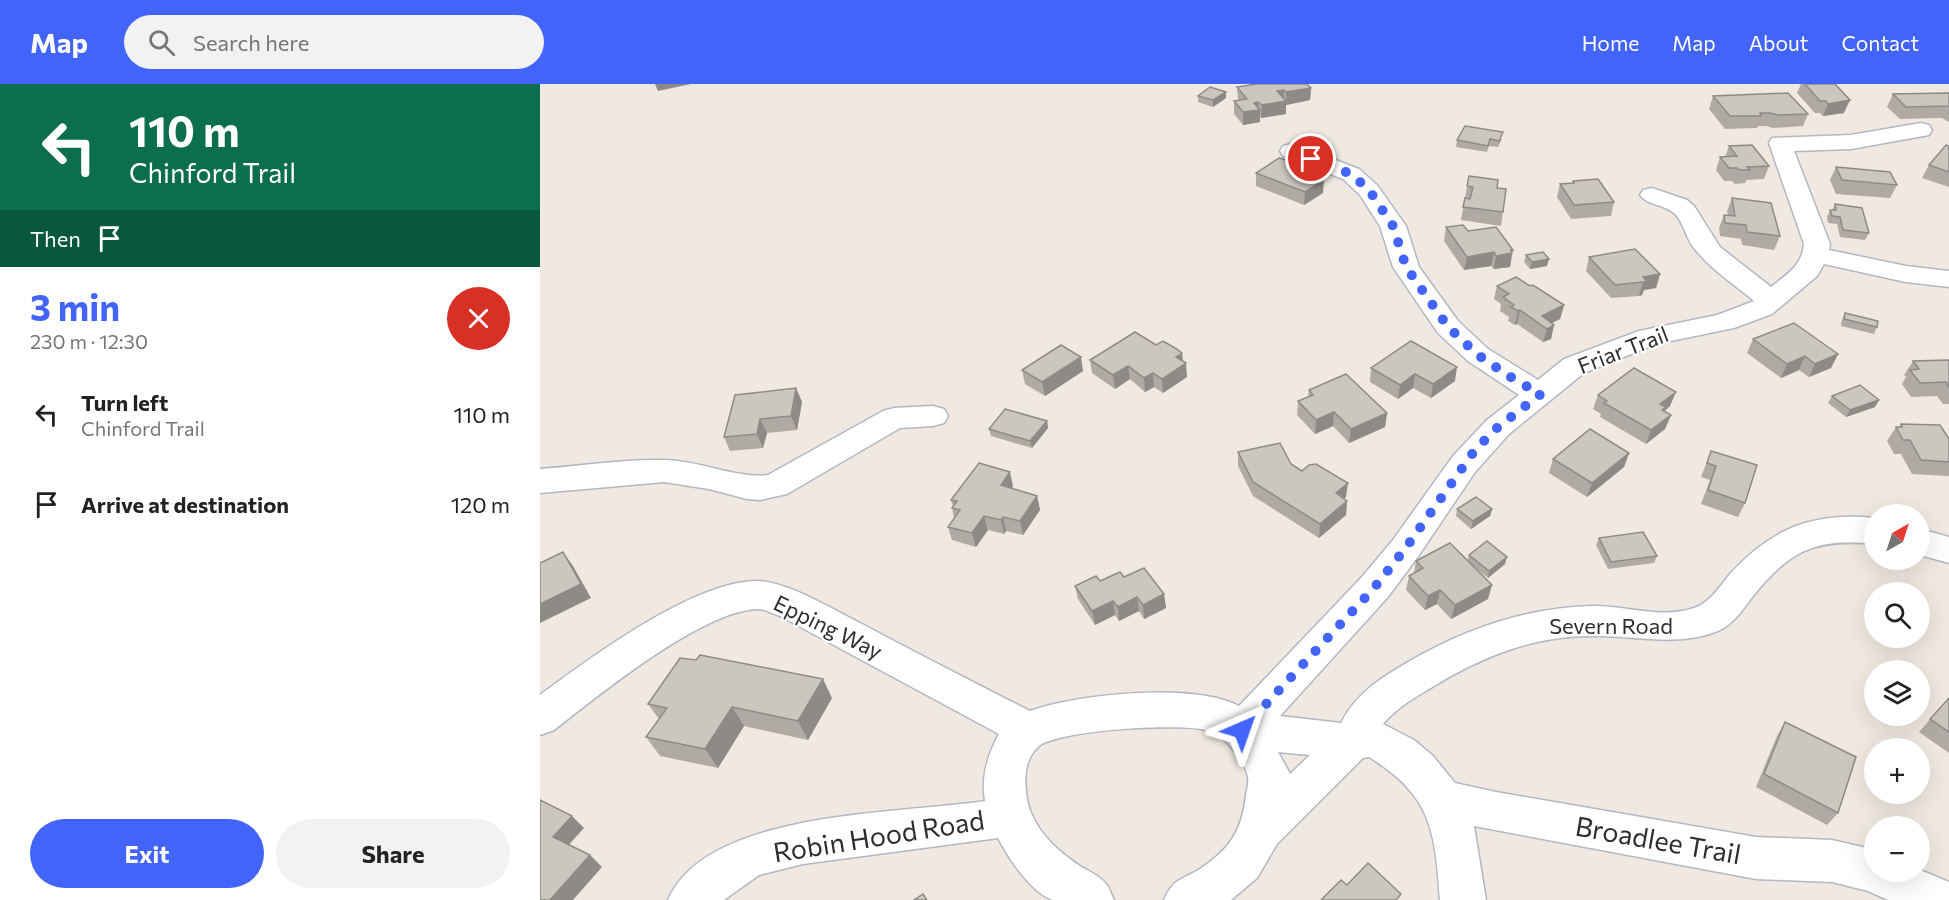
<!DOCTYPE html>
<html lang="en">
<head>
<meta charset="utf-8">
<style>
  body { margin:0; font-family:Commissioner,sans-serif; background:#f2f2f2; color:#222; height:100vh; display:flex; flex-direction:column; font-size:22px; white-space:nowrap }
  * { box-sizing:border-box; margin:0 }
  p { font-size:20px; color:#767676 }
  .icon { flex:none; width:33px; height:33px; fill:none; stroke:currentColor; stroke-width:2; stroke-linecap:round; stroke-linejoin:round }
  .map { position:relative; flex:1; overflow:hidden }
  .drawer { display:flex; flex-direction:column; background:#fff; width:540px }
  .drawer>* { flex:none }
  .banner { background:#0b6e4f; color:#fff; overflow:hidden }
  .needle { width:39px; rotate:39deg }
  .buttons { position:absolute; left:1324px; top:420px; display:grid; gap:12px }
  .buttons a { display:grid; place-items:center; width:66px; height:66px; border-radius:50%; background:#fff; box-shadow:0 6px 24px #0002; font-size:30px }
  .pin { position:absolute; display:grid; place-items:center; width:51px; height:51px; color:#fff; margin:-26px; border:3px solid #fff; border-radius:50%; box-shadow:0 2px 6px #0007 }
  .me { position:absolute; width:66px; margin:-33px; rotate:43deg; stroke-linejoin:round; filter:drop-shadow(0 0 4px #0008) }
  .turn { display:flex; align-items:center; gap:21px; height:126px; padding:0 30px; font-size:27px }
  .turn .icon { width:78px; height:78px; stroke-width:2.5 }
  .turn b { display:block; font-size:42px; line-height:51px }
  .then { display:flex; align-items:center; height:57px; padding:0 30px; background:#0003; gap:12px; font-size:22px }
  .round { display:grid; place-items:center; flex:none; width:63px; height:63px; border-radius:32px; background:#f2f2f2 }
  .headline { display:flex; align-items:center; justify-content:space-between; height:102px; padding:0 30px }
  h1 { font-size:36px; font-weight:700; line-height:45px; color:#4264fb }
  .button { display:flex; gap:12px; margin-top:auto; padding:12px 30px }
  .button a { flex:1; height:69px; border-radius:36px; background:#4264fb; color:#fff; font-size:24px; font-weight:700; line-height:69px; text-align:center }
  .button a+a { background:#f2f2f2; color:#222 }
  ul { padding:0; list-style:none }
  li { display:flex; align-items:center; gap:18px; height:90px; padding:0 30px }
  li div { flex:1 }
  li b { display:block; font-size:22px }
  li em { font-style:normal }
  header { display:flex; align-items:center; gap:36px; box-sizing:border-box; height:84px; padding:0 30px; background:#4264fb; color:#fff }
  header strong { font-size:28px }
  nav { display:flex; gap:33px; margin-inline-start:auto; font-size:21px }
  .search { width:420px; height:54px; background:#f2f2f2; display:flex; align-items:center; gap:15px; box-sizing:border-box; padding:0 21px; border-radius:33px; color:#767676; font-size:22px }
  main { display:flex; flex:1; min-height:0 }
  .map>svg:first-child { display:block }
</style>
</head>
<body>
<header>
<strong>Map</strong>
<div class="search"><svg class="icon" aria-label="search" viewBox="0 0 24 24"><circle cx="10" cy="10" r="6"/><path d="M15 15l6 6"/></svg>Search here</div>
<nav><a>Home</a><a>Map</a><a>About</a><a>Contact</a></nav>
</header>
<main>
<section class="drawer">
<div class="banner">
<div class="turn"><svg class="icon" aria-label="left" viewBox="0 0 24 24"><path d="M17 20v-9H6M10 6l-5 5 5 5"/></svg><div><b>110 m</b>Chinford Trail</div></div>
<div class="then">Then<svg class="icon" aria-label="arrive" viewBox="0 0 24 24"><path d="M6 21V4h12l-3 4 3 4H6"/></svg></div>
</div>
<div class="headline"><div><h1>3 min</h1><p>230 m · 12:30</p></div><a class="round" style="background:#d93025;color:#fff"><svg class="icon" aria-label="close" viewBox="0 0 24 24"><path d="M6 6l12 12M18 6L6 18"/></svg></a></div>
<ul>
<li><svg class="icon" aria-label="left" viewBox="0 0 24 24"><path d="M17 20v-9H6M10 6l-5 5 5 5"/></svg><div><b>Turn left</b><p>Chinford Trail</p></div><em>110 m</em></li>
<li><svg class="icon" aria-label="arrive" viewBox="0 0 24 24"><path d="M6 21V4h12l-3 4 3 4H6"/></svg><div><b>Arrive at destination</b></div><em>120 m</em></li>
</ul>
<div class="button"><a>Exit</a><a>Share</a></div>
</section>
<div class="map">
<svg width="1409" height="816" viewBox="0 0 1409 816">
  <rect width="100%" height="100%" fill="#efe9e1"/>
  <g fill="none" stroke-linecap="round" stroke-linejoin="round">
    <g stroke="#b4b7c1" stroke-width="3">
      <g id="minor">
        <path d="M1381,39L1389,41L1392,46L1389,51L1311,65L1254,67L1290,160L1289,166L1366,182L1409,187V203L1366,198L1284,180L1277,192L1232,230L1194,244L1116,260L1044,289L969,350L935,388L877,474L847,514L740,632L801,639C817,608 841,594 870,577C927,544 989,523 1055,522C1087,522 1123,535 1154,524C1170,519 1180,502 1190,490C1232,444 1273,428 1335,434V460C1275,454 1251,466 1213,512C1203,525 1194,540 1178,547C1137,563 1099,552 1057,552C996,551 945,571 894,602C876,613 857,623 843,640L874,656L893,672L915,699L956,708L1216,753L1292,756L1335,766V788H1380V786L1409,798V816H1348L1328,807L1292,798L1216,795L934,742L946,816H900C895,747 892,712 829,673L823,674L737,760L717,794L691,816H624C634,793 641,797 660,785C690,765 702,747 706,711C707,706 709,699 708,693C706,679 686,653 673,648C649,637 518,646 499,662C486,673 484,691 486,707C488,740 514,765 540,782C548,787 560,792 566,800C570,804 571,811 574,816C560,816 524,816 513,816C491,809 468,773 458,754L263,780L219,791L184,816H128C166,726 361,730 445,717C441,693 447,672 459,650L240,532C233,530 226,525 218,525C163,526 59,611 14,646L0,651V611C50,574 156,495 219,497C248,498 294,526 320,539C376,569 433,598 490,627C537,610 653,598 699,622L821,494L853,456L913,372L947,336L979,311L928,277L898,249L853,183L840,142L820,111L803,95L743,72L740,67L743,62L751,60L759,62L819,85L837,101L866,142L879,183L918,237L948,265L998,296L1024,275L1099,247L1177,231L1214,217C1194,200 1170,185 1154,164C1146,154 1144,140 1136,131C1126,120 1108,122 1100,111L1103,106L1112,104L1147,116L1154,122L1180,163L1231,203C1247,190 1262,182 1264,160L1229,59L1232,54L1311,51ZM738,668L770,671L750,690Z"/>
        <path d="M393,322L404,325L408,332L404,339L393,342L360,344L247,410L220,416L207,415L169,405L124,398L0,409V385C40,382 84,375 124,376C157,376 198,395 228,391L343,327L354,324Z"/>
        <polygon points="1380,445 1409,453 1409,479 1380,471"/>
      </g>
    </g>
    <use href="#minor" fill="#fff" fill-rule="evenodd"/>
  </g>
  <g fill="#afaba4">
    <polygon points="1261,0 1295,0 1304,29 1283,32 1280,29 1275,29 1257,9"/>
    <polygon points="697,3 771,4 770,16 746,21 746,30 721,34 720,32 720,38 703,41 694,30 694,17 698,16"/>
    <polygon points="1409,9 1409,38 1402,34 1360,35 1347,23 1353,10"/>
    <polygon points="658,12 686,14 673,23 658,18"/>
    <polygon points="1173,12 1268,30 1263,42 1233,44 1226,42 1218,42 1217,44 1185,45 1169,25"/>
    <polygon points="962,55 958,63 949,62 947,68 916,63 917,56"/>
    <polygon points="1189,62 1229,82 1224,95 1206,96 1205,99 1195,100 1192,97 1184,97 1176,86 1180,73 1185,73"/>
    <polygon points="1409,62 1409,103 1382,94 1389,81"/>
    <polygon points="765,82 765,85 776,89 776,92 783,109 764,121 716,102 716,89"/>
    <polygon points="1296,83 1357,101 1350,114 1296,110 1290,96"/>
    <polygon points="929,92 957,104 963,128 961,142 921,136"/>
    <polygon points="1033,97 1074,118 1071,132 1031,135 1017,113 1020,100 1032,99"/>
    <polygon points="1192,114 1240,152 1234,166 1202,161 1201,155 1180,152 1179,144 1184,131 1188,131 1187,127"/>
    <polygon points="1295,120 1329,149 1325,156 1300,153 1297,140 1288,139 1287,133 1290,126 1292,126"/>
    <polygon points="906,143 928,147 973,166 970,183 954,185 951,182 924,186 904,157"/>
    <polygon points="986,171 1007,182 990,185 984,178"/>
    <polygon points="1049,173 1120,190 1116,204 1104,206 1102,211 1099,212 1071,214 1046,187"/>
    <polygon points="957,202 990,202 1024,221 1020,235 1012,239 1014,241 1011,255 1003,258 977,240 975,241 968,237 969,233 960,227 961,220 954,215"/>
    <polygon points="1305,229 1337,243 1334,250 1301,242 1302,236"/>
    <polygon points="1213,255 1298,270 1291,284 1269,293 1259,286 1241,294 1207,269"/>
    <polygon points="871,257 915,297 891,314 873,304 858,315 830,298 831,284"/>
    <polygon points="616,261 642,269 643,277 647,293 623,309 614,303 605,308 590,295 575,305 552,289 550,276"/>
    <polygon points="1409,276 1409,320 1403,320 1397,312 1371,313 1362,300 1366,293 1364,291 1373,277"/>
    <polygon points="482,286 543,287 505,312 485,300"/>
    <polygon points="256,304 262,318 257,346 227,349 223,364 190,367 184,353"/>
    <polygon points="769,306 847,329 845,343 809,359 793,342 775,350 757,331 758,317 768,313"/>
    <polygon points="1058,311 1130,322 1124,328 1131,331 1125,345 1106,360 1060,333 1061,330 1053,325"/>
    <polygon points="1292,312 1339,316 1335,323 1306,333 1288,319"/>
    <polygon points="507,337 508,344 492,364 451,352 449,345"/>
    <polygon points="1361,340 1409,355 1409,392 1372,390 1361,370 1354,370 1347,357 1356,343 1359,343"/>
    <polygon points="1171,367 1205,419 1198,433 1161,420 1170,396 1161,393"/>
    <polygon points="698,368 806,413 804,415 807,417 806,431 779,454 713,412 698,382"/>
    <polygon points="1089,369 1084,383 1047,413 1009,389 1013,375"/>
    <polygon points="473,402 472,404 497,412 500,426 483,451 466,447 464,450 448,446 436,463 412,456 408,443 414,434 412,424 413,422 411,416"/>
    <polygon points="917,425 952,425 950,432 931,445 916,432"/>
    <polygon points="1059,454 1117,472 1114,479 1068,485 1056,461"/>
    <polygon points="929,471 965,480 948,494 933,482 948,515 911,535 897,520 885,526 866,506 869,492 874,489 876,477 927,477"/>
    <polygon points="584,493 624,510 626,524 604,535 599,527 579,537 575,531 555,541 538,515 535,502"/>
    <polygon points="292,614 268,656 204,642 178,684 120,672 106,653 119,635 108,620"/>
    <polygon points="1409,614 1409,669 1379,648"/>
    <polygon points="1245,638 1298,729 1287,741 1216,703 1237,652"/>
  </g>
  <g fill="#8e8b86">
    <polygon points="115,0 151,0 118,7"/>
    <polygon points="771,4 770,16 746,21 746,30 721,34 722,21 737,7 744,6 744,17 746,17 746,8"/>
    <polygon points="686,8 686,14 673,23 673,16"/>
    <polygon points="1310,16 1304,29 1283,32 1288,20"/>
    <polygon points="718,18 718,26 720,26 720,38 703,41 703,28 714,19"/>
    <polygon points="776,89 775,101 784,96 783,109 764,121 765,108 773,91"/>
    <polygon points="954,168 951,182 924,186 927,173"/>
    <polygon points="972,169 970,183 954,185 956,172"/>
    <polygon points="1009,175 1007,182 990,185 992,178"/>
    <polygon points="1120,190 1116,204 1104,206 1102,211 1099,212 1103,198 1103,193"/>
    <polygon points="1024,221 1020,235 1004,243 1002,232"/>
    <polygon points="980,226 977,240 975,241 978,227"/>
    <polygon points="1014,241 1011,255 1003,258 1007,245"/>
    <polygon points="642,269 643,281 646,279 647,293 623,309 622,295 636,273"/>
    <polygon points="1298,270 1291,284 1269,293 1275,280"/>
    <polygon points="1265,272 1259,286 1241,294 1247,280"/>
    <polygon points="541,273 543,287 505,312 502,298"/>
    <polygon points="588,282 590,295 575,305 573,291"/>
    <polygon points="917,283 915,297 891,314 893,300"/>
    <polygon points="613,289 614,303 605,308 604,294"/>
    <polygon points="875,290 873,304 858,315 860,301"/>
    <polygon points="256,304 262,318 257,346 251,332"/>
    <polygon points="1136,308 1130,322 1125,326 1120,337 1120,320"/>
    <polygon points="1339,316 1335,323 1306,333 1310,326"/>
    <polygon points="794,328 793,342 775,350 776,336"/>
    <polygon points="847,329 845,343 809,359 811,345"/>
    <polygon points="1131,331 1125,345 1106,360 1111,346"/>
    <polygon points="220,335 227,349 223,364 217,350"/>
    <polygon points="507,337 508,344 492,364 490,357"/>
    <polygon points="1089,369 1084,383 1047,413 1052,399"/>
    <polygon points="470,388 473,402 464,415 461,401"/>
    <polygon points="808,399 806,413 795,423 796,409"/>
    <polygon points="497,412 500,426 483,451 480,437"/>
    <polygon points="807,417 806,431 779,454 780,440"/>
    <polygon points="952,425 950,432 931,445 933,437"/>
    <polygon points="444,432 448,446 436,463 432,449"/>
    <polygon points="463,433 466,447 464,450 461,436"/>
    <polygon points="23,468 33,482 51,514 0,539 0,520"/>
    <polygon points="967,473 965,480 948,494 949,487"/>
    <polygon points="952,501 948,515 911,535 915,521"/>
    <polygon points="900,506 897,520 885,526 888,512"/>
    <polygon points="624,510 626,524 604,535 603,521"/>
    <polygon points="597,513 599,527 579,537 578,523"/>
    <polygon points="573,517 575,531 555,541 552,527"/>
    <polygon points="283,595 292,614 268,656 258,637"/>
    <polygon points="192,623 204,642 178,684 165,665"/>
    <polygon points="32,732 44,744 25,765 13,753"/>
    <polygon points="50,771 62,783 33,816 10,816"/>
  </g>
  <g fill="#cbc7bf" stroke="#8e8b86" stroke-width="1.5">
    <polygon points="717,0 767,0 771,4 746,8 744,6 737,7 746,17 722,21 718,18 714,19 720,26 703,28 694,17 707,15 697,3"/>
    <polygon points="1265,0 1295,0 1310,16 1288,20 1286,17 1280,17"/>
    <polygon points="670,3 686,8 673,16 658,12"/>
    <polygon points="1248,9 1268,30 1238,31 1230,29 1220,29 1221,32 1190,32 1173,12"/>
    <polygon points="1409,9 1409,22 1366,23 1353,10"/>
    <polygon points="925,42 963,48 959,57 950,55 948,62 917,56"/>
    <polygon points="1212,61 1229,82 1207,83 1210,86 1200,86 1197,84 1189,84 1180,73 1197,72 1189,62"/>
    <polygon points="1406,61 1409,62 1409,88 1389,81"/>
    <polygon points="739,74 765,82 763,84 776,89 773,91 784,96 765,108 716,89"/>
    <polygon points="1296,83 1350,88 1357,101 1302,96"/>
    <polygon points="929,92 958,96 957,104 966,105 963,128 923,123 925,114 930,115 933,103 927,102"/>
    <polygon points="1058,95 1074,118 1034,121 1020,100 1034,99 1033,97"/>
    <polygon points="1192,114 1231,119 1240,152 1207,148 1206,141 1185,139 1184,131 1195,132"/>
    <polygon points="1295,120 1322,124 1329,149 1303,146 1300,133 1292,132 1290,126 1296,126"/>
    <polygon points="923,141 928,147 956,143 973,166 971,166 972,169 956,172 954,168 927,173 906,143"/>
    <polygon points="1095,165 1120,190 1103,193 1107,197 1103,198 1075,201 1049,173"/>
    <polygon points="1003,168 1009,175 992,178 986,171"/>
    <polygon points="976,193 990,202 993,201 1024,221 1002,232 1014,241 1007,245 980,226 978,227 971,223 974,221 963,213 969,210 957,202"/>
    <polygon points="1305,229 1338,237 1337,243 1304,235"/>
    <polygon points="1254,239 1298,270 1275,280 1265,272 1247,280 1213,255"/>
    <polygon points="595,248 616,261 623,257 635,264 642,269 636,273 646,279 622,295 613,289 604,294 588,282 573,291 550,276"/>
    <polygon points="871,257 917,283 893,300 875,290 860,301 831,284"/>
    <polygon points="521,261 541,273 502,298 482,286"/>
    <polygon points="1409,276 1409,303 1406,298 1380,299 1370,286 1379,285 1373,277"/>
    <polygon points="1094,284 1136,308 1120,320 1126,323 1122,326 1131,331 1111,346 1064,319 1067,317 1058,311"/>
    <polygon points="806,290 847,329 811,345 794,328 776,336 758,317 773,311 769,306"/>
    <polygon points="1320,301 1339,316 1310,326 1292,312"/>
    <polygon points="256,304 251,332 220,335 217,350 184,353 195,311"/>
    <polygon points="465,325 507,337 490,357 449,345"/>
    <polygon points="1361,340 1400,341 1409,355 1409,378 1381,376 1370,356 1363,356 1356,343 1362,343"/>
    <polygon points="1050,345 1089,369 1052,399 1013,375"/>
    <polygon points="740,359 751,380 762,387 769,381 776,380 808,399 796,409 807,417 780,440 713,398 698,368"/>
    <polygon points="1171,367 1217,381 1205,419 1168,406 1176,382 1167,379"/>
    <polygon points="439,379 470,388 461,401 497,412 480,437 463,433 461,436 444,432 432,449 408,443 420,426 412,424 417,417 411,416"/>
    <polygon points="936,413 952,425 933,437 917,425"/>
    <polygon points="1103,448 1117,472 1071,478 1059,454"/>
    <polygon points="947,457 967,473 949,487 929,471"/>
    <polygon points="910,459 952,501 915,521 900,506 888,512 869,492 883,484 876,477"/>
    <polygon points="23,468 41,500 0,520 0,479"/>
    <polygon points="604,484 624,510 603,521 597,513 578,523 573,517 552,527 535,502 556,492 560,497 580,488 584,493"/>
    <polygon points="160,571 283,595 258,637 192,623 165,665 106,653 127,624 108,620 140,574 156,576"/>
    <polygon points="1409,614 1409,648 1390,635"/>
    <polygon points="1245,638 1316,673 1298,729 1224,690"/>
    <polygon points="0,716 32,732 13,753 50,771 10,816 0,816"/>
    <polygon points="828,779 861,810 856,816 781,816 801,796 807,801"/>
    <polygon points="383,810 387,816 374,816"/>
  </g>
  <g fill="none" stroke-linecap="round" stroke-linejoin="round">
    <polyline stroke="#4264fb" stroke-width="10" stroke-dasharray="0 18" points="702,646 834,504 865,465 935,366 958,343 1001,310 975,296 938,271 908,243 866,183 853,142 829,106 811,90 771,75"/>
  </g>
  <g text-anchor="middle" stroke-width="4.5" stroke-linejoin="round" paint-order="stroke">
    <g font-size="22" fill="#2e2e2e" stroke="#fff">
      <text transform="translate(1083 266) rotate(-21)" y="8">Friar Trail</text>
      <text x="1071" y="550">Severn Road</text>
      <text transform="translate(288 543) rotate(26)" y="8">Epping Way</text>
    </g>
    <g font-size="27" fill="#2e2e2e" stroke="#fff">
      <text transform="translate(339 753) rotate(-9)" y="9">Robin Hood Road</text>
      <text transform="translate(1118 757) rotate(10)" y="9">Broadlee Trail</text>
    </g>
  </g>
</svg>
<div class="buttons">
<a><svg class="needle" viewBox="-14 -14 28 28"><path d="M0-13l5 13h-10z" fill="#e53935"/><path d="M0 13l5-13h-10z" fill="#767676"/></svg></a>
<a><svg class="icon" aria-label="search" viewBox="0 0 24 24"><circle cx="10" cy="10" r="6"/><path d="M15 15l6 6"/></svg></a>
<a><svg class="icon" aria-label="layers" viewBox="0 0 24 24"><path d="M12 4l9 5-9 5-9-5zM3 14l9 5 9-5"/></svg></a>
<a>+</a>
<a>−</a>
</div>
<div class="pin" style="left:771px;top:75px;background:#d93025"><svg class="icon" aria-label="arrive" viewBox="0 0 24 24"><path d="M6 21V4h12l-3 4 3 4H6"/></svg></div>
<svg class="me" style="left:702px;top:646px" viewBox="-20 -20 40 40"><path d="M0-17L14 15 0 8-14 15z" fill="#4264fb" stroke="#fff" stroke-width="4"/></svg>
</div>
</main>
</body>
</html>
